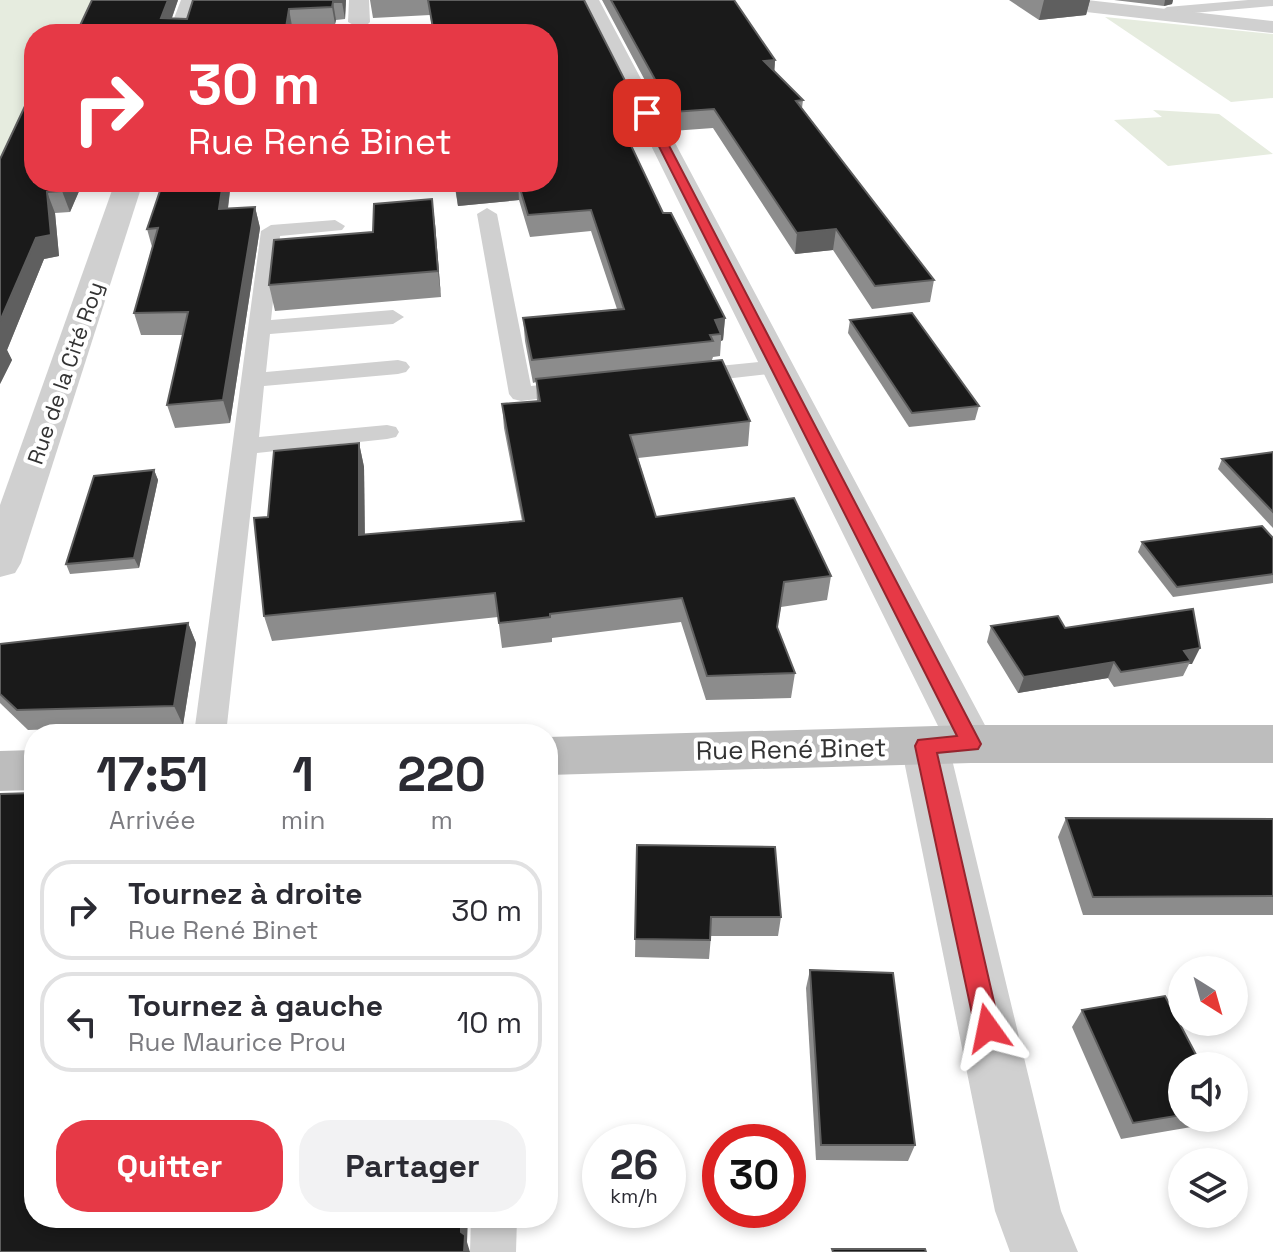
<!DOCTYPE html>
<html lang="fr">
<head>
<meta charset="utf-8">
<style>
  body { margin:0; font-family:"Space Grotesk",sans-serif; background:#f2f2f3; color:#2b2b33; height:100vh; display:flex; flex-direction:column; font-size:30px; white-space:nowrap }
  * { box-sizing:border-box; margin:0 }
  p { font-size:26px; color:#7c7c81 }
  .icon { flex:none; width:44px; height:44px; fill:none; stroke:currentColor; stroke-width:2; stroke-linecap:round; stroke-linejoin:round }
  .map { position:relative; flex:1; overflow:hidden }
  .drawer { position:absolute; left:24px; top:724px; width:534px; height:504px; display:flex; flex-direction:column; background:#fff; border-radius:32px; box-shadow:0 4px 12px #0003 }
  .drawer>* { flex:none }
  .banner { position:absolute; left:24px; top:24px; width:534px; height:168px; border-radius:32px; box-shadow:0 4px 12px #0003; background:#e63946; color:#fff; overflow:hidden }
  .needle { width:52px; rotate:143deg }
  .buttons { position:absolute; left:1168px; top:956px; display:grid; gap:16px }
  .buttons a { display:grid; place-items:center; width:80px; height:80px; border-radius:50%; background:#fff; box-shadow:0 4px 12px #0003; font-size:40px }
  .speed { position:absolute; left:582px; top:1124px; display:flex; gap:16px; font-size:40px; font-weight:700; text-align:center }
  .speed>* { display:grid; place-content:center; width:104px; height:104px; border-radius:50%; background:#fff; box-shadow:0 4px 12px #0003; line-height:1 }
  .speed small { font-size:20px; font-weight:400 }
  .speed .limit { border:12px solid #d22; background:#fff; color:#111 }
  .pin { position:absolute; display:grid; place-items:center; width:68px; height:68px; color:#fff; margin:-34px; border-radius:16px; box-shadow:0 4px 12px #0006 }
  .me { position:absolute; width:88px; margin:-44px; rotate:348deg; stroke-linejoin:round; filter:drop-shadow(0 0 6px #0008) }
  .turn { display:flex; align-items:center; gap:28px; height:168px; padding:0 32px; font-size:36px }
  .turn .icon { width:104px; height:104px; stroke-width:2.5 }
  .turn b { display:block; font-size:56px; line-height:68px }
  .eta { display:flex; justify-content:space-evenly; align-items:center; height:136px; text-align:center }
  .eta b { font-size:48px; font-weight:700; line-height:56px }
  .button { display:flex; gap:16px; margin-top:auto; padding:16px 32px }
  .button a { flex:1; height:92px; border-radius:32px; background:#e63946; color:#fff; font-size:32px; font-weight:700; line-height:92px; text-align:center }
  .button a+a { background:#f2f2f3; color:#2b2b33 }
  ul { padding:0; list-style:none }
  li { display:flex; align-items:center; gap:24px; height:100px; margin:0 16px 12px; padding:0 16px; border:4px solid #e1e1e2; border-radius:32px }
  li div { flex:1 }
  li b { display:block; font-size:30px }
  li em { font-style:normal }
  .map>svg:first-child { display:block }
</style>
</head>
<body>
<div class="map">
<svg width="1273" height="1252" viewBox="0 0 1273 1252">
  <rect width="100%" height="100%" fill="#fff"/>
  <g fill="#e6ecdf">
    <polygon points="0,0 93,0 76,34 34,34 34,90 0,157"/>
    <polygon points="1105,17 1273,34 1273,98 1231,102"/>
    <polygon points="1153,110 1219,114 1273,154 1168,166 1114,120 1162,117"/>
  </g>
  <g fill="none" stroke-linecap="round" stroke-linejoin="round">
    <g fill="#d0d0d0" fill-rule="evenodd">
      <polygon points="1248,0 1273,0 1273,6 1171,15 1162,19 1155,15 1167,7"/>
      <polygon points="487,208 497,214 531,386 578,381 586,383 590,388 586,393 521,401 513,399 509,394 477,214"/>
      <polygon points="335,220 345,226 342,230 280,236 271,320 393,310 404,317 393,324 270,334 266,372 398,360 406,362 410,367 406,372 398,374 264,386 259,437 387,425 396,427 399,432 396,437 387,439 257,453 226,734 194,734 261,231 271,225"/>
      <polygon points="779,360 787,362 791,367 787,372 689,383 681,381 677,376 681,371 689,369"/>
      <polygon points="471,1218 517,1218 516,1252 470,1252"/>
    </g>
    <g fill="#d0d0d0" fill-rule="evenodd">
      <polygon points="181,0 201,0 190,34 168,34"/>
      <polygon points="349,0 369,0 370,22 366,26 359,28 348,22"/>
      <polygon points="579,0 599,0 995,744 988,757 971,763 954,757 950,751 1061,1211 1078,1252 1010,1252 995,1211 901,746 908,733 925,727 941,732"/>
      <polygon points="1023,0 1087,0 1273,21 1273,33 1033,6"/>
      <polygon points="115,182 143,182 21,563 15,573 0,577 0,505"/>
    </g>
    <g fill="#bdbdbd" fill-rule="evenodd">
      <polygon points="971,725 1273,725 1273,763 971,763 548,775 548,737"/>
      <polygon points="34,750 34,790 0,791 0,751"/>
    </g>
  </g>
  <g fill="#8c8c8c">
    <polygon points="178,0 172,18 187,19 193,0 346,0 345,19 336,20 335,24 292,26 291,34 76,34"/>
    <polygon points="370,0 584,0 642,114 642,134 626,135 663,213 725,318 723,340 721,341 720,356 713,357 712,360 750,421 748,446 638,458 656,517 831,576 827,600 781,607 777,628 795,673 791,698 706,700 681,622 552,638 552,642 502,648 498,617 272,641 264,616 268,517 359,443 364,467 365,535 522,521 504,428 502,404 537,401 536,382 533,383 525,341 523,318 617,309 591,231 530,237 519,200 458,206 454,182 548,182 548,34 433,34 430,15 373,18"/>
    <polygon points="602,0 734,0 775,60 774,71 803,100 802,108 934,280 930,302 872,309 833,250 795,254 713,128 672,131"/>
    <polygon points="1009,0 1090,0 1086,15 1039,20"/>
    <polygon points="1114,0 1173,0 1172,4 1164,6"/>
    <polygon points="34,182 83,182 70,212 55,213 59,256 44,259 7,350 12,360 0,384"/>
    <polygon points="163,182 231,182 228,209 255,207 260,228 230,423 175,428 167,405 183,335 141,335 134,313 152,247 147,229"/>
    <polygon points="435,224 441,297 275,311 269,285 373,232"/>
    <polygon points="850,320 979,406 975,420 909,427 848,333"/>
    <polygon points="1273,452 1273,528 1218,469 1222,459"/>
    <polygon points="154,470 158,480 139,568 70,574 66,564"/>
    <polygon points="1273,538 1273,583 1173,597 1138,552 1142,542"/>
    <polygon points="1193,609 1192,664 1189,664 1183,676 1114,687 1108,678 1018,693 987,642 991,626 1065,628"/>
    <polygon points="188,623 196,643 183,725 28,730 0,703 0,644"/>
    <polygon points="1066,818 1273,819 1273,915 1083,915 1058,837"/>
    <polygon points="637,845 781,917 778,936 711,936 709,959 635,957"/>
    <polygon points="810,970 915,1145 908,1161 816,1160 806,988"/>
    <polygon points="1082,1010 1182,1066 1182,1118 1214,1118 1209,1124 1121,1139 1072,1027"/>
  </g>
  <g fill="#5f5f5f">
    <polygon points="168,0 178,0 166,34 161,18"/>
    <polygon points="342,0 346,0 345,19 342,2"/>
    <polygon points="1044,0 1090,0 1086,15 1039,20"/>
    <polygon points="1165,0 1173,0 1172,4 1164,6"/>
    <polygon points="333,2 336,20 335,24 332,7"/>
    <polygon points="289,9 292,26 291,34 285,34"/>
    <polygon points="775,60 774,79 764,61"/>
    <polygon points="67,182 83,182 70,212 62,191"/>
    <polygon points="223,182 231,182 225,230 219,209"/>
    <polygon points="492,182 518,182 519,200 458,206 455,185"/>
    <polygon points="47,192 55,213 59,256 44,259 7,350 12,360 0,384 0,321"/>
    <polygon points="432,199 435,224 441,297 438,271"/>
    <polygon points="255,207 260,228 230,423 223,400"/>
    <polygon points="836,229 833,250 795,254 797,233"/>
    <polygon points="725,318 723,340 721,341 721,334 715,320"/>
    <polygon points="359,443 364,467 365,560 359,535"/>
    <polygon points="154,470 158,480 139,568 134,558"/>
    <polygon points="188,623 196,643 183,725 174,706"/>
    <polygon points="1200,648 1192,664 1189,664 1191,661 1184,651"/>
    <polygon points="1114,662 1108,678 1018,693 1024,677"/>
    <polygon points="461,1218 468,1218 467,1242 470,1252 464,1252 461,1232"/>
  </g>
  <g fill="#1a1a1a" stroke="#5f5f5f" stroke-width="2">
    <polygon points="92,0 168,0 161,18 187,19 193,0 342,0 342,2 333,2 332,7 289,9 285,34 76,34"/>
    <polygon points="428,0 584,0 642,114 617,116 663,213 671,213 725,318 715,320 721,334 710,335 713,341 532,360 523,318 624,309 591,210 528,215 518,182 548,182 548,34 434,34"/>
    <polygon points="611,0 734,0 775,60 764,61 803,100 796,101 934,280 875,286 836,229 797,233 714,109 673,112"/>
    <polygon points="34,87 34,182 67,182 62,191 47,192 51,235 36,238 0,321 0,159"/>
    <polygon points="163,182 223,182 219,209 255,207 223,400 167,405 188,312 134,313 158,228 147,229"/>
    <polygon points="455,182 492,182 455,185"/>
    <polygon points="432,199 438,271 269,285 274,240 373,232 374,204"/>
    <polygon points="912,313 979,406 912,413 850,320"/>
    <polygon points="722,360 750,421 630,435 656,517 794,498 831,576 784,582 777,627 795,673 707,676 682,598 550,614 550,617 499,623 495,593 264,616 254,518 268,517 274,451 359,443 359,535 524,521 502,404 540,401 536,379"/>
    <polygon points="1273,452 1273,512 1222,459"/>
    <polygon points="154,470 134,558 66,564 94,476"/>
    <polygon points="1262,526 1273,538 1273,574 1177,587 1142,542"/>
    <polygon points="1193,609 1200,648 1184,651 1191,661 1121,672 1114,662 1024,677 991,626 1058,616 1065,628"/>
    <polygon points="188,623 174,706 17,710 0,694 0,644"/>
    <polygon points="34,793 34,1218 461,1218 461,1232 465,1235 464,1252 0,1252 0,794"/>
    <polygon points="1066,818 1273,819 1273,896 1093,897"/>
    <polygon points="637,845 775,847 781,917 711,917 710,940 635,939"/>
    <polygon points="810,970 893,973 915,1145 821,1145"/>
    <polygon points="1165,996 1202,1066 1182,1066 1182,1115 1133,1123 1082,1010"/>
    <polygon points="832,1249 925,1249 926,1252 833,1252"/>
  </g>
  <polygon fill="#e63946" stroke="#96252e" stroke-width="2" points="647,110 652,113 981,744 978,749 937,753 1000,1028 996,1036 988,1039 979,1036 975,1028 915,746 918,740 957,736 642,113"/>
  <g text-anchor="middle" stroke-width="8" stroke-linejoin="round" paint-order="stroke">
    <g font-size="22" fill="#333" stroke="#fff">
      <text transform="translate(65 373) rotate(-71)" y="8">Rue de la Cité Roy</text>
    </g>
    <g font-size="26" fill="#333" stroke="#fff">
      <text transform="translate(791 749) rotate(-1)" y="9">Rue René Binet</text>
    </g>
  </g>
</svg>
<div class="buttons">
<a><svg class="needle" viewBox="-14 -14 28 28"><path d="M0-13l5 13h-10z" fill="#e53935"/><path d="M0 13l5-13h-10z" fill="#7c7c81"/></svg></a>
<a><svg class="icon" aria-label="sound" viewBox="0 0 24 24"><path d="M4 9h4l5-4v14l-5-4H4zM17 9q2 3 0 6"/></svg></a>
<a><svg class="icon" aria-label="layers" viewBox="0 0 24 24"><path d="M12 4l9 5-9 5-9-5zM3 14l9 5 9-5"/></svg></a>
</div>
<div class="speed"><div>26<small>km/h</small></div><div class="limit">30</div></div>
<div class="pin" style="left:647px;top:113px;background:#d93025"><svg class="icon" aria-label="arrive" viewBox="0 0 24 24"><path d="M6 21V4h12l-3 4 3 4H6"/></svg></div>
<svg class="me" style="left:988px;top:1028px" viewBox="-20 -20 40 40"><path d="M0-17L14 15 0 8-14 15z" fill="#e63946" stroke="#fff" stroke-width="4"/></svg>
<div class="banner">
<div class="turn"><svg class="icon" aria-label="right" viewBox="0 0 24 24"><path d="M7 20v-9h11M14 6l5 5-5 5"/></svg><div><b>30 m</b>Rue René Binet</div></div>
</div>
<section class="drawer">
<div class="eta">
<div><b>17:51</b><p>Arrivée</p></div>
<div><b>1</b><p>min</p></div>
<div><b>220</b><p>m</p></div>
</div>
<ul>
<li><svg class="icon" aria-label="right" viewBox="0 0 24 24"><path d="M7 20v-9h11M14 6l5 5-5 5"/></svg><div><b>Tournez à droite</b><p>Rue René Binet</p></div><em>30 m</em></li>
<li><svg class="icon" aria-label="left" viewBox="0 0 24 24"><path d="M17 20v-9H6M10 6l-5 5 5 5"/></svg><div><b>Tournez à gauche</b><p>Rue Maurice Prou</p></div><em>10 m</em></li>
</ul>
<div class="button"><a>Quitter</a><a>Partager</a></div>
</section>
</div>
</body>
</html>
